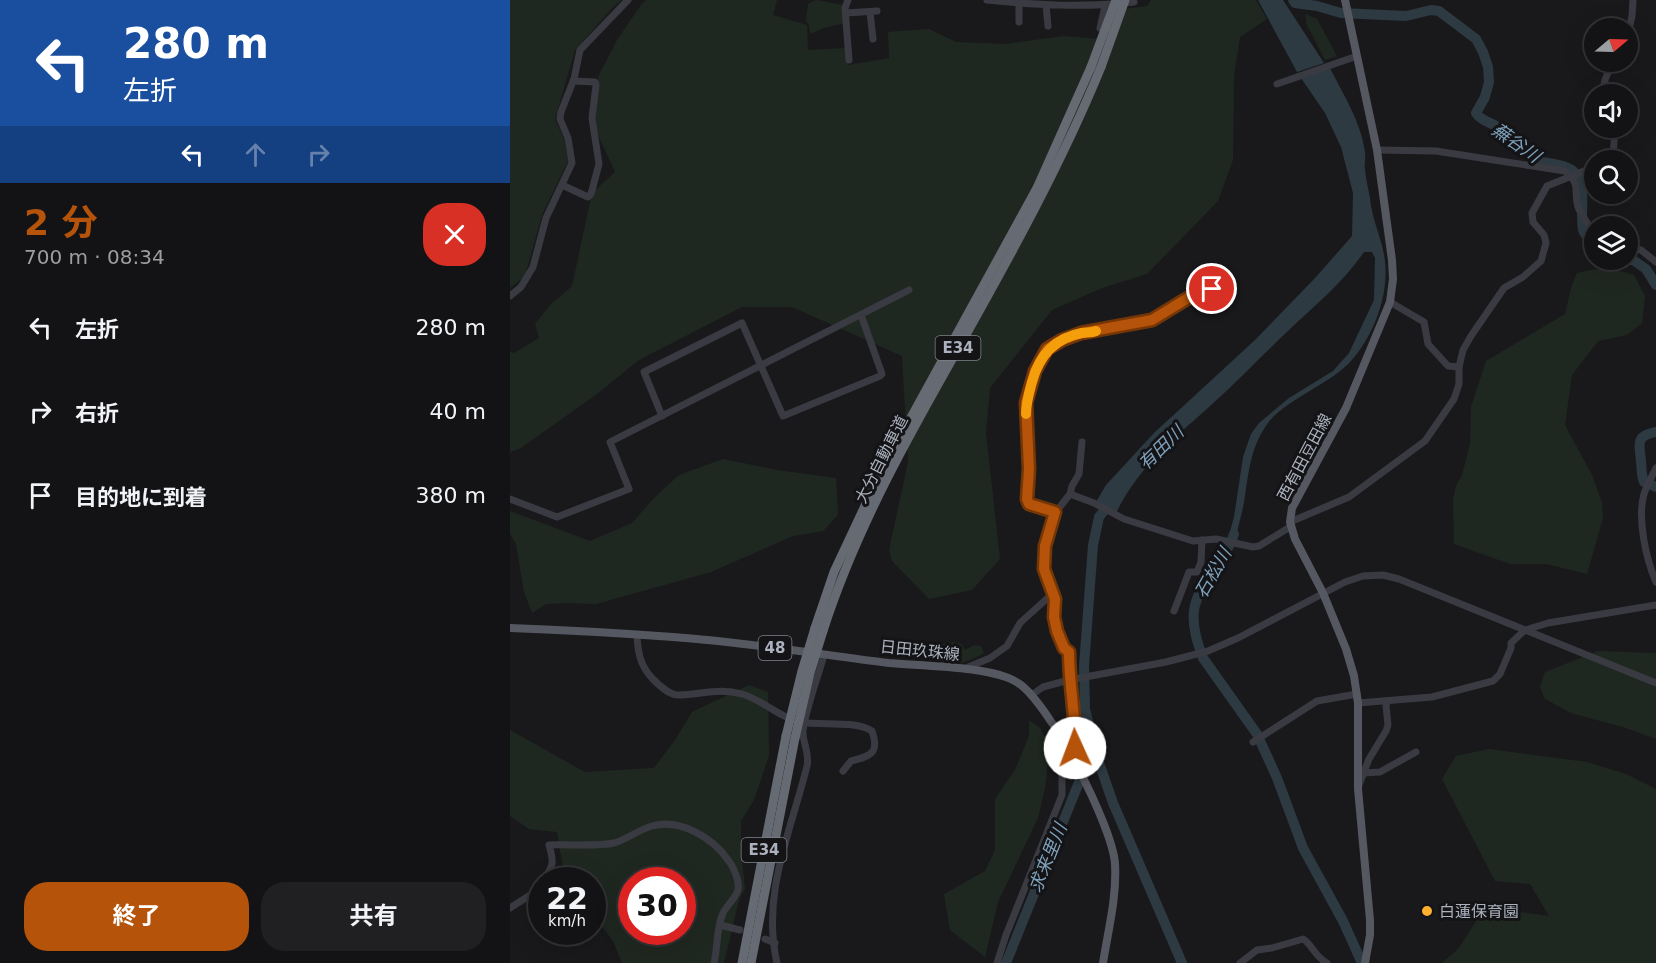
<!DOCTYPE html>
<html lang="ja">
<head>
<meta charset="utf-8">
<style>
  body { margin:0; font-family:"DejaVu Sans","Noto Sans JP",sans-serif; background:#202022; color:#f1f3f6; height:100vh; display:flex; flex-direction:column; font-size:22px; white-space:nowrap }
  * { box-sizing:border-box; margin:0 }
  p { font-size:20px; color:#9d9ea0 }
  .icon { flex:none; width:33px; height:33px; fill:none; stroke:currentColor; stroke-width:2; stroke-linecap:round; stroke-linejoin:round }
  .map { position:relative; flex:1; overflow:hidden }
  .side { display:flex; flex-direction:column; background:#131315; width:510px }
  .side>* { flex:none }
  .guide { background:#1a4fa0; color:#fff; overflow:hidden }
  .needle { width:39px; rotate:71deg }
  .fabs { position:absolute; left:1074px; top:18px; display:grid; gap:12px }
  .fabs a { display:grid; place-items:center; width:54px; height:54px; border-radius:50%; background:#131315; box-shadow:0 6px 24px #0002,0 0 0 2px #323234; font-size:30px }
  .speed { position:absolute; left:18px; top:867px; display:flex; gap:12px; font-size:30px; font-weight:700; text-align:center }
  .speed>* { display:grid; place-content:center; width:78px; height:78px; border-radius:50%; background:#131315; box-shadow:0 6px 24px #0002,0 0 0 2px #323234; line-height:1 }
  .speed small { font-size:15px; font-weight:400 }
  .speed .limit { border:9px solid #d22; background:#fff; color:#111 }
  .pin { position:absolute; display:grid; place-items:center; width:51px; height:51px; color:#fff; margin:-26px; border:3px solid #fff; border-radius:50%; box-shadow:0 2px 6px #0007 }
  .me { position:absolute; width:66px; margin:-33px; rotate:358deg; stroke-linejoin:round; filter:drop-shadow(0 0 4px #0008) }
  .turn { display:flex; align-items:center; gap:21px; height:126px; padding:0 24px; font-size:27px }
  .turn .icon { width:78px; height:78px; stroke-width:2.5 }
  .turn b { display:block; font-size:42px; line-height:51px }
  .lanes { display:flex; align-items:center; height:57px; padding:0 24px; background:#0003; justify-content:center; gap:30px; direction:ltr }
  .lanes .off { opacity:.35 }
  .round { display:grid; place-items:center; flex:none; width:63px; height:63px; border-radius:24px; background:#202022 }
  .headline { display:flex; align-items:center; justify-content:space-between; height:102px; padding:0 24px }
  h1 { font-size:36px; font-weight:700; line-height:45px; color:#b45309 }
  .primary-button { display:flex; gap:12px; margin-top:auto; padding:12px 24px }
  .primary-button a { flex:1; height:69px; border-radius:24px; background:#b45309; color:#fff; font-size:24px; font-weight:700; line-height:69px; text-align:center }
  .primary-button a+a { background:#202022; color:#f1f3f6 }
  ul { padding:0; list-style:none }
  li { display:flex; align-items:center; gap:18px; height:84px; padding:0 24px }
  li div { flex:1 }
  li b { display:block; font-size:22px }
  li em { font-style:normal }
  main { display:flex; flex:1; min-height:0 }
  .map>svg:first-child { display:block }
</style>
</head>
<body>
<main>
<section class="side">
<div class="guide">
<div class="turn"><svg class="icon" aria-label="left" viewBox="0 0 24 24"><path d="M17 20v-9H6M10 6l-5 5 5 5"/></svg><div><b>280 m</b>左折</div></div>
<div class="lanes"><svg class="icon" aria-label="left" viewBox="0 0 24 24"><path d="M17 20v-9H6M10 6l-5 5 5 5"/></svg><svg class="icon off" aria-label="ahead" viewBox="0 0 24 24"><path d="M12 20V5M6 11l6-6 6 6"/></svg><svg class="icon off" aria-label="right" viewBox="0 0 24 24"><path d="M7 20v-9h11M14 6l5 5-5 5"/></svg></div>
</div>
<div class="headline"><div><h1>2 分</h1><p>700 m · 08:34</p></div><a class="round" style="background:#d93025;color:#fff"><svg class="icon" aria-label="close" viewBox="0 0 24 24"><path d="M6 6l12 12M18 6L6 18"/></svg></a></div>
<ul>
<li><svg class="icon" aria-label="left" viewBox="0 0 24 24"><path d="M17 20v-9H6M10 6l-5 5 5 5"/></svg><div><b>左折</b></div><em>280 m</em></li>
<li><svg class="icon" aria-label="right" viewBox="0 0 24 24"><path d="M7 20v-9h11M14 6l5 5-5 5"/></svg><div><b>右折</b></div><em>40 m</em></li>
<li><svg class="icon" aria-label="arrive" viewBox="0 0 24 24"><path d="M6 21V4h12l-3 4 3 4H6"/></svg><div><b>目的地に到着</b></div><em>380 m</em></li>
</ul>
<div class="primary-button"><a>終了</a><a>共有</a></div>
</section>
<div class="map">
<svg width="1146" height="963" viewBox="0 0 1146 963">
  <rect width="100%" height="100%" fill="#19191c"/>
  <g fill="#1f2820" fill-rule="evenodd">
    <polygon points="0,0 112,0 104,6 65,50 45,119 54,139 58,161 32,215 15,276 0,288"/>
    <polygon points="136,0 267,0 263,15 297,25 298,50 336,48 338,65 379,58 378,32 419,29 446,42 496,44 554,36 588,39 599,11 637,6 641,0 746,0 757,19 730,37 724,76 723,160 708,201 637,274 592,288 542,310 480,388 476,433 490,559 462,590 419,599 382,561 379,550 398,462 392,356 282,307 232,307 129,360 87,394 11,448 0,452 0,352 4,353 29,338 25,324 40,305 62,286 82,193 105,172 85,128 88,77 107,40 131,5"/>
    <polygon points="306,0 333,5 335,23 314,28 300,34 299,25 296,20 298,4"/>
    <polygon points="795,14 807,19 827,56 815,60 797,25"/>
    <polygon points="1096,267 1124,275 1135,296 1132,323 1117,335 1088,341 1062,375 1055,425 1082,475 1092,502 1093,518 1077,574 1036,564 1000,564 944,544 943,500 946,486 952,475 960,444 961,407 976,361 1055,314 1061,288 1067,273"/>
    <polygon points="213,459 267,470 326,478 328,515 313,531 283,536 201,572 86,604 57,603 36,604 22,613 14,592 6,544 0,534 0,511 80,541 122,523 144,498 169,475"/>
    <path d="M443,642L452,644L455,650L464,645L471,646L474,653C459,662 448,665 431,664L430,644Z"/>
    <polygon points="1088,651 1146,653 1146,739 1116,728 1061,713 1035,699 1030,687 1035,672"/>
    <path d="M239,685L258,692L259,756L244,800L231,821V851L235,889L229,900L214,963H112L103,941L83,915L82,880H57L52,862L47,832L19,829L0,816V730L75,772L144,768L165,740L182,712ZM122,880H172V932H122Z"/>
    <polygon points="519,720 530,728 536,739 538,763 535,788 528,818 488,902 475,957 440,930 434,894 475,871 485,850 485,799 505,770 519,736"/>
    <polygon points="979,749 1077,762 1116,774 1146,789 1146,963 932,963 949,948 975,907 1039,916 1020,884 985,881 932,779 946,756"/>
  </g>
  <g fill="#2d3a42">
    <polygon points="748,0 773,0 814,63 787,72"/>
    <path d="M820,68C833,94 851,122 855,152C856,158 854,164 855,170C856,182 860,194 861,206C864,223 871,238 874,255C881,290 865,334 841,361C819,385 776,399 758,423C741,446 739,470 735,496C733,511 728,526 725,541L718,539L724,517L733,457L741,434L749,423L779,398L823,371L839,353L864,300L865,258L862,252H854C833,283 805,305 778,331C751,356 726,383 699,407C662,440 628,468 606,513L586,502L596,485L644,433L745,340L806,277L842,236L843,193L831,147L815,113L791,78Z"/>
  </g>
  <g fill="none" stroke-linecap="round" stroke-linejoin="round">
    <g stroke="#2d3a42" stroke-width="10">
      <path d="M783,0L785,3L807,6L831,13L896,16L921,10L929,11L966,39L973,52L978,67L979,82L975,97L966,113C970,120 979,122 986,126C1001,136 1015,146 1025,161C1036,163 1049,163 1058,168C1080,177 1069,212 1073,230C1075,236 1080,240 1084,245"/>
      <polyline points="1107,260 1123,260 1136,269 1146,285"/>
      <path d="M1146,432C1124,436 1130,445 1131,462C1132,469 1131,475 1134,482L1146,487"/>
      <polyline points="602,501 589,517 583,545 574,666 575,709 587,757 603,803 672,963"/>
      <path d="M724,534C720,547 714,555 706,566C681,601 677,617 693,658L747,734L767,778L793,848L833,921L852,963"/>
      <polyline points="496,963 576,765 587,757"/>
    </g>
    <g stroke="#3a3b42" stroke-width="7">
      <polyline points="338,0 335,8 339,60"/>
      <path d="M477,0C527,5 574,8 624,2"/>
      <polyline points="509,3 509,22"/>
      <polyline points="536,5 538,26"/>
      <polyline points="360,12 363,39"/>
      <polyline points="336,13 367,11"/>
      <polyline points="590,28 595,6"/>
      <polyline points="1118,33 1122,16 1123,0"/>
      <polyline points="767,84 847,56"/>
      <path d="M1094,94C1092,81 1098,72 1105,62"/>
      <path d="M867,150L926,151L1055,171C1072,185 1063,190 1068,207C1069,211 1081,229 1084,232"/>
      <path d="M1097,160C1106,152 1104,139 1104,128"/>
      <polyline points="52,185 78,197 81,194 89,164 82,118 86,85 85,82 63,81"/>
      <polyline points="1118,248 1131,250 1146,262"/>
      <polyline points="0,296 11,287 23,267 36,218 62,163 58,138 50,119 51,112 64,79 70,50 118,0"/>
      <polyline points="880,302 914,322 918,344 938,366 949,367"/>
      <polyline points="152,416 134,372 232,323 273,416 370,376 372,374 351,315"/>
      <path d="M1146,468C1142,476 1137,485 1134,494C1127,518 1136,559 1146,582"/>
      <polyline points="560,494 584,503 614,519 683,541 706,539 743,547 749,546 780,527"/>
      <polyline points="0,499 47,517 119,489 100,442 399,290"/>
      <polyline points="545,512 525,507 519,504 517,499 519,469 516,403 525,371 531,357 537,349 552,340 571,333 642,320 678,298 702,289 702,283 698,274"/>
      <polyline points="780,522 839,497 915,441 944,399 949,384 949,367 953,350 961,336 994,288 1013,277 1031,261 1036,243 1034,235 1023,222 1022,213 1037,186 1084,167"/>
      <polyline points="664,611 679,572 687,572 691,562 692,540"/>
      <path d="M127,636C128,657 132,670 148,684C154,689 160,695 168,695C191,695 208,687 232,694C253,700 268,717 290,722C311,726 345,720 362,731C370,754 360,756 341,761L333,771"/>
      <polyline points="456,668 480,658 497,646 510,623 542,594"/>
      <polyline points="523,694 533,687 559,680 656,662 698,651 728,638 835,582 853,576 873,575 889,579 1146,683"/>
      <polyline points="848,703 922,697 983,681 990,674 1001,648 1001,643 1015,630 1038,623 1146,605"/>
      <polyline points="743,742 807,701 847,694"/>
      <polyline points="854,773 870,772 906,752"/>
      <polyline points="849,785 859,759 876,731 878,725 876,706 877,702"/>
      <path d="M33,880C44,866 44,862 39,845C58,844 86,847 104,843C118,839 128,830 142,826C170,818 203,838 218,860C223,866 230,881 228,890C226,898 217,905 213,913C206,929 208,947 204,963"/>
      <polyline points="0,908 22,894 32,883"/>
      <polyline points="210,925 230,930"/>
      <polyline points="255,939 265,943"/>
      <path d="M267,963C251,894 281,831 297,766C300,753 292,742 293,730C296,708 308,677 314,655"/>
      <polyline points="487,963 496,935 552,795 552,775 565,748 566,729 559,680 559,653 554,648 547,631 544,617 545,599 534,569 535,546 542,517 560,494 562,486 569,474 572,442"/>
      <path d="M730,963L747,950L762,948L793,939C802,944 804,956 817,963"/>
    </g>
    <g stroke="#565861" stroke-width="8">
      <polyline points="835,0 867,150 882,260 883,279 880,302 836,408 782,508 780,522 785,539 813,593 836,649 844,676 848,703 848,789 860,920 860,935 855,963"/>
      <path d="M0,628C54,630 109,633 163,637C235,642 307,654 379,663C412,666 483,666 508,683C539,702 603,827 605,864C607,897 598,931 593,963"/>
    </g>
    <g stroke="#656a73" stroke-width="9">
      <polyline points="305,628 324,572 369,476 527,188 581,67"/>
      <path d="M313,631C346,528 400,433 453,340C503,251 552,162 591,67"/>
      <polyline points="232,963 276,736"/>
      <polyline points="241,963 285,738"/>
    </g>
    <g stroke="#656a73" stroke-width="9">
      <polyline points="581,67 606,0"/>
      <polyline points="591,67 615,0"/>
      <polyline points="276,736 292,671 305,628"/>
      <polyline points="285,738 300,673 313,631"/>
    </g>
  </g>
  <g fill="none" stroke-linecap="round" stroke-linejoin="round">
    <g stroke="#753606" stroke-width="15">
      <path id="route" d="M565,748C566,716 559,685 559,652L554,648L547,631L544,617L545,599L534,569L535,546L545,512L519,504L517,499L519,469L516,403L525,371L537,349L552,340L571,333L642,320L678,298L702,289"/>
    </g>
    <use href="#route" stroke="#b45309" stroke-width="10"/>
    <path stroke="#f59e0b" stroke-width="10" d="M516,414C516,403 519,393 522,382C529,356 544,338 572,333C577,332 581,333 586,331"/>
  </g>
  <circle fill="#ffb12e" stroke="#141417" stroke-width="2" cx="917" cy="911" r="6"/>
  <g text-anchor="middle" stroke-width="6" stroke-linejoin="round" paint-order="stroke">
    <g fill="#141417" stroke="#7e828b" stroke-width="1.5">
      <rect x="425.5" y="336" width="45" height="24" rx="4.5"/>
      <rect x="248.5" y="636" width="33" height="24" rx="4.5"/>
      <rect x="231.5" y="838" width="45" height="24" rx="4.5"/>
    </g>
    <g font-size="15" font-weight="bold" fill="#abb1bd">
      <text x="448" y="353">E34</text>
      <text x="265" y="653">48</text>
      <text x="254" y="855">E34</text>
    </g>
    <g font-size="16" fill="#abb1bd" stroke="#141417">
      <text transform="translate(794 457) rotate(-62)" y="6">西有田豆田線</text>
      <text transform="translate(371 459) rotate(-63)" y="6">大分自動車道</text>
      <text transform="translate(410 650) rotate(6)" y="6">日田玖珠線</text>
    </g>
    <g font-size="16" fill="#abb1bd" stroke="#141417" text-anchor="start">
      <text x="929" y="917">白蓮保育園</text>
    </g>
    <g font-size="18" font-style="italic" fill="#7fa1bb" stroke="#141417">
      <text transform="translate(1006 143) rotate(35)" y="6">蕪谷川</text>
      <text transform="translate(651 448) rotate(-44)" y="6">有田川</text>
      <text transform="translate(703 573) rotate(-60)" y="6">石松川</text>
      <text transform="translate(538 858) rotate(-68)" y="6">求来里川</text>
    </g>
  </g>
</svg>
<div class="fabs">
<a><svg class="needle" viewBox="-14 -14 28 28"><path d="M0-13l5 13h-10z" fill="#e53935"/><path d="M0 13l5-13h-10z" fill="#9d9ea0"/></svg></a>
<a><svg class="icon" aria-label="sound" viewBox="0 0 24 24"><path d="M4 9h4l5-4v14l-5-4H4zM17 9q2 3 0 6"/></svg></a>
<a><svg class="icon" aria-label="search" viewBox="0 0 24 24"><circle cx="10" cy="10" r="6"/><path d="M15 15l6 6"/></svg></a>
<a><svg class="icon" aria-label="layers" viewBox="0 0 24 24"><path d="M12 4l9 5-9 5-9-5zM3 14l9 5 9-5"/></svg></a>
</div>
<div class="speed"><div>22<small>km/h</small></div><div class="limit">30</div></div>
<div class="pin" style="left:702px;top:289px;background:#d93025"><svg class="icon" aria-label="arrive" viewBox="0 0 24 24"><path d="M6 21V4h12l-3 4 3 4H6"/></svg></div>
<svg class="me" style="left:565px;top:748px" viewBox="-20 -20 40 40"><circle r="19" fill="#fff"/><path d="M0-13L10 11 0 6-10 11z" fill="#b45309"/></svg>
</div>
</main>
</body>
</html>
